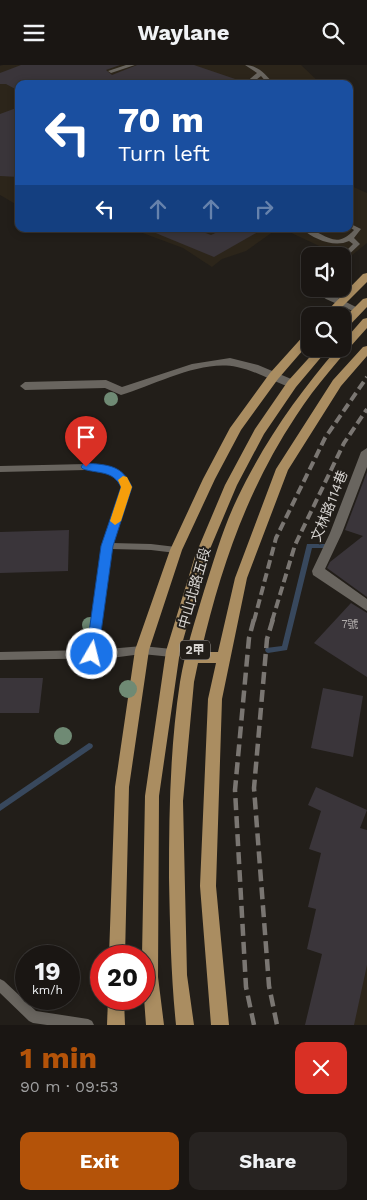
<!DOCTYPE html>
<html lang="en">
<head>
<meta charset="utf-8">
<style>
  body { margin:0; font-family:"Work Sans","Noto Sans TC",sans-serif; background:#272321; color:#f1f3f6; height:100vh; display:flex; flex-direction:column; font-size:19px; white-space:nowrap }
  * { box-sizing:border-box; margin:0 }
  p { font-size:16px; color:#9f9fa0 }
  .icon { flex:none; width:28px; height:28px; fill:none; stroke:currentColor; stroke-width:2; stroke-linecap:round; stroke-linejoin:round }
  .map { position:relative; height:960px; overflow:hidden }
  .sheet { display:flex; flex-direction:column; background:#1a1613; flex:1 }
  .sheet>* { flex:none }
  .top-card { position:absolute; left:15px; top:15px; width:338px; height:152px; border-radius:10px; box-shadow:0 2px 8px #0003,0 0 0 1px #383533; background:#1a4fa0; color:#fff; overflow:hidden }
  .controls { position:absolute; left:301px; top:182px; display:grid; gap:10px }
  .controls a { display:grid; place-items:center; width:50px; height:50px; border-radius:10px; background:#1a1613; box-shadow:0 2px 8px #0003,0 0 0 1px #383533; font-size:25px }
  .speed { position:absolute; left:15px; top:880px; display:flex; gap:10px; font-size:25px; font-weight:700; text-align:center }
  .speed>* { display:grid; place-content:center; width:65px; height:65px; border-radius:50%; background:#1a1613; box-shadow:0 2px 8px #0003,0 0 0 1px #383533; line-height:1 }
  .speed small { font-size:12px; font-weight:400 }
  .speed .limit { border:8px solid #d22; background:#fff; color:#111 }
  .pin { position:absolute; display:grid; place-items:center; width:42px; height:42px; color:#fff; margin:-51px -21px; border-radius:50% 50% 50% 0; rotate:-45deg; box-shadow:0 0 5px #0007 }
  .pin .icon { rotate:45deg }
  .me { position:absolute; width:55px; margin:-28px; rotate:8deg; stroke-linejoin:round; filter:drop-shadow(0 0 4px #0008) }
  .turn { display:flex; align-items:center; gap:18px; height:105px; padding:0 20px; font-size:22px }
  .turn .icon { width:65px; height:65px; stroke-width:2.5 }
  .turn b { display:block; font-size:35px; line-height:42px }
  .lanes { display:flex; align-items:center; height:48px; padding:0 20px; background:#0003; justify-content:center; gap:25px; direction:ltr }
  .lanes .off { opacity:.35 }
  .round { display:grid; place-items:center; flex:none; width:52px; height:52px; border-radius:10px; background:#272321 }
  .overview { display:flex; align-items:center; justify-content:space-between; height:85px; padding:0 20px }
  h1 { font-size:30px; font-weight:700; line-height:38px; color:#b45309 }
  .action { display:flex; gap:10px; margin-top:auto; padding:10px 20px }
  .action a { flex:1; height:58px; border-radius:10px; background:#b45309; color:#fff; font-size:20px; font-weight:700; line-height:58px; text-align:center }
  .action a+a { background:#272321; color:#f1f3f6 }
  header { display:flex; justify-content:space-between; align-items:center; height:65px; padding:0 20px; background:#1a1613; font-size:22px; font-weight:700 }
  .map>svg:first-child { display:block }
</style>
</head>
<body>
<header><svg class="icon" aria-label="menu" viewBox="0 0 24 24"><path d="M4 6h16M4 12h16M4 18h16"/></svg>Waylane<svg class="icon" aria-label="search" viewBox="0 0 24 24"><circle cx="10" cy="10" r="6"/><path d="M15 15l6 6"/></svg></header>
<div class="map">
<svg width="367" height="960" viewBox="0 0 367 960">
  <rect width="100%" height="100%" fill="#221e19"/>
  <g fill="#2c251a">
    <polygon points="3,0 301,0 321,19 19,19 19,141 0,130 0,1"/>
    <polygon points="349,120 367,128 367,178 347,194 283,164 349,164"/>
    <polygon points="132,164 277,164 246,186 222,194 212,202 183,183"/>
    <polygon points="367,856 367,960 335,960"/>
  </g>
  <g fill="none" stroke-linecap="round" stroke-linejoin="round">
    <g fill="#38485d" fill-rule="evenodd">
      <polygon points="307,479 327,479 328,481 327,483 312,483 287,585 268,588 266,587 265,585 266,583 282,581"/>
      <polygon points="89,678 92,679 93,681 92,683 0,746 0,739"/>
    </g>
  </g>
  <g fill="#3a353a">
    <polygon points="21,0 120,0 106,5 112,10 137,0 194,0 241,16 240,19 19,19 19,26 6,19 0,19 0,8"/>
    <polygon points="19,42 19,112 0,111 0,49"/>
    <polygon points="146,164 195,164 211,170 224,164 263,164 214,192"/>
    <polygon points="367,407 367,532 327,503 330,497 363,471 345,465"/>
    <polygon points="69,465 68,506 0,508 0,467"/>
    <polygon points="351,538 367,548 367,612 314,578"/>
    <polygon points="0,613 43,613 39,648 0,648"/>
    <polygon points="323,623 363,631 353,692 311,683"/>
    <polygon points="316,722 367,745 360,763 367,765 367,900 354,960 305,960 322,889 307,884 316,844 308,842 321,788 309,784 321,746 308,740"/>
  </g>
  <g fill="none" stroke-linecap="round" stroke-linejoin="round">
    <g fill="#69655f" fill-rule="evenodd">
      <polygon points="126,0 135,0 111,8 108,6"/>
      <path d="M245,0C258,0 266,10 274,19H268L261,11L251,19H244L257,8Z"/>
      <path d="M349,158L361,164L354,173L360,179L342,196V191H341L353,179L349,176C334,183 314,174 302,164C324,163 333,188 354,165L349,162Z"/>
      <polygon points="311,224 320,224 362,245 358,247 355,247 326,234"/>
      <path d="M86,399C109,401 120,399 131,422L112,478L151,479L176,482L179,483L180,485L179,487L176,488L151,485L111,484L97,585L142,581L172,584L175,585L177,588L175,591L172,592L142,589L111,593L0,595V587L88,585L103,481L123,422L119,414L107,407L86,405L0,407V401Z"/>
      <polygon points="0,914 4,916 36,946 88,954 92,956 94,960 47,960 33,958 29,956 0,928"/>
    </g>
    <g fill="#69655f" fill-rule="evenodd">
      <path d="M230,293L258,300L296,316L297,319L292,323C273,317 257,306 237,302C201,294 155,320 121,330L105,323L25,325L20,321L25,317L106,315L122,322L192,299Z"/>
      <polygon points="367,383 367,402 342,468 325,504 367,534 367,546 313,510 312,506 330,468 361,387"/>
    </g>
    <g fill="#aa8d61" fill-rule="evenodd">
      <polygon points="367,208 367,217 333,251 322,251 363,209"/>
      <polygon points="367,233 367,242 346,264 342,265 342,255 363,234"/>
      <path d="M367,253V263C342,291 316,320 296,351C247,425 221,502 201,587H218L235,513L276,404L333,315L363,282L367,281V291L341,321L288,405L247,513L222,634L216,821L229,960H211L200,821L208,634L216,598H198L194,617L183,736L187,910L194,960H176C171,911 170,863 169,813C169,748 170,682 180,617C185,587 195,556 204,526C214,495 223,463 237,434C263,379 298,329 337,284H342V278L363,254Z"/>
      <polygon points="310,267 310,277 278,314 241,365 215,414 182,485 149,585 129,722 125,891 109,891 115,722 135,585 170,485 203,414 230,363 270,308 306,268"/>
      <polygon points="317,284 328,284 296,322 264,369 237,420 207,491 180,586 159,731 158,912 164,960 146,960 144,933 144,891 142,891 145,731 166,586 195,491 225,420 255,364 288,316"/>
      <polygon points="108,934 124,934 125,960 107,960"/>
    </g>
    <g stroke="#7a7672" stroke-width="4" stroke-dasharray="9 4.5" stroke-linecap="butt">
      <polyline points="254,556 276,473 325,373 367,312"/>
      <polyline points="272,556 295,480 344,378 367,344"/>
    </g>
    <g stroke="#7a7672" stroke-width="4.5" stroke-dasharray="12 6" stroke-linecap="butt">
      <polyline points="273,554 267,574 254,723 269,921 277,960"/>
      <polyline points="254,960 246,922 235,725 249,573 254,554"/>
    </g>
  </g>
  <g fill="#6f8a74">
    <circle cx="111" cy="334" r="7"/>
    <circle cx="90" cy="560" r="8"/>
    <circle cx="128" cy="624" r="9"/>
    <circle cx="63" cy="671" r="9"/>
  </g>
  <path fill="#1a73e8" stroke="#114b97" d="M86,398C109,400 122,400 132,422L113,481L98,589L96,593H88L86,589L101,481L121,422C113,405 98,409 83,404L81,402L83,399Z"/>
  <polygon fill="#f59e0b" points="123,411 127,412 132,422 121,456 115,460 110,456 121,422 118,415"/>
  <g text-anchor="middle" stroke-width="4" stroke-linejoin="round" paint-order="stroke">
    <g font-size="11" fill="#b0acab">
      <text x="350" y="563">7號</text>
    </g>
    <rect fill="#221e19" stroke="#a19d9a" stroke-width="1" x="180" y="575.5" width="30" height="19" rx="4"/>
    <g font-size="12" font-weight="bold" fill="#d7d4d1">
      <text x="195" y="589">2甲</text>
    </g>
    <g font-size="14" fill="#d7d4d1" stroke="#221e19">
      <text transform="translate(329 441) rotate(-68)" y="5">文林路114巷</text>
      <text transform="translate(194 523) rotate(-74)" y="5">中山北路五段</text>
    </g>
  </g>
</svg>
<div class="controls">
<a><svg class="icon" aria-label="sound" viewBox="0 0 24 24"><path d="M4 9h4l5-4v14l-5-4H4zM17 9q2 3 0 6"/></svg></a>
<a><svg class="icon" aria-label="search" viewBox="0 0 24 24"><circle cx="10" cy="10" r="6"/><path d="M15 15l6 6"/></svg></a>
</div>
<div class="speed"><div>19<small>km/h</small></div><div class="limit">20</div></div>
<div class="pin" style="left:86px;top:402px;background:#d93025"><svg class="icon" aria-label="arrive" viewBox="0 0 24 24"><path d="M6 21V4h12l-3 4 3 4H6"/></svg></div>
<svg class="me" style="left:92px;top:589px" viewBox="-20 -20 40 40"><circle r="17" fill="#1a73e8" stroke="#fff" stroke-width="3"/><path d="M0-11L8 9 0 5-8 9z" fill="#fff"/></svg>
<div class="top-card">
<div class="turn"><svg class="icon" aria-label="left" viewBox="0 0 24 24"><path d="M17 20v-9H6M10 6l-5 5 5 5"/></svg><div><b>70 m</b>Turn left</div></div>
<div class="lanes"><svg class="icon" aria-label="left" viewBox="0 0 24 24"><path d="M17 20v-9H6M10 6l-5 5 5 5"/></svg><svg class="icon off" aria-label="ahead" viewBox="0 0 24 24"><path d="M12 20V5M6 11l6-6 6 6"/></svg><svg class="icon off" aria-label="ahead" viewBox="0 0 24 24"><path d="M12 20V5M6 11l6-6 6 6"/></svg><svg class="icon off" aria-label="right" viewBox="0 0 24 24"><path d="M7 20v-9h11M14 6l5 5-5 5"/></svg></div>
</div>
</div>
<section class="sheet">
<div class="overview"><div><h1>1 min</h1><p>90 m · 09:53</p></div><a class="round" style="background:#d93025;color:#fff"><svg class="icon" aria-label="close" viewBox="0 0 24 24"><path d="M6 6l12 12M18 6L6 18"/></svg></a></div>
<div class="action"><a>Exit</a><a>Share</a></div>
</section>
</body>
</html>
